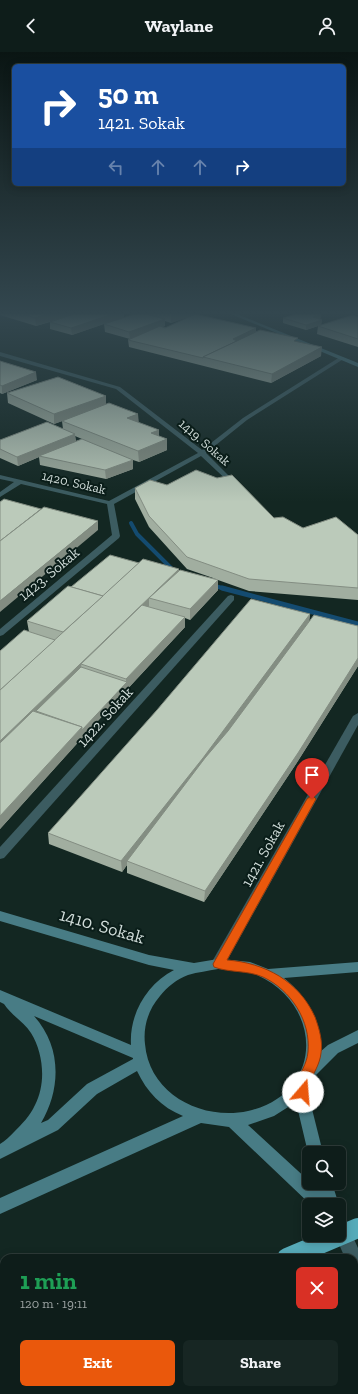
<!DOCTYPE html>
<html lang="en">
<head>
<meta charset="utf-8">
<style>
  body { margin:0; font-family:"Zilla Slab",serif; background:#172623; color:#f1f3f6; height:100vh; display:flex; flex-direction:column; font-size:15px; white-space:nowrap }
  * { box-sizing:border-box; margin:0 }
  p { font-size:13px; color:#9ba2a2 }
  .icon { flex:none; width:22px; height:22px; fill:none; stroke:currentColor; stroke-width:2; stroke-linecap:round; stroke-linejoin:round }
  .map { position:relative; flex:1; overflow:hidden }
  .sheet { position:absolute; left:0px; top:1202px; width:358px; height:140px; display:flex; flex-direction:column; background:#0e1d1a; border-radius:12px 12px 0 0; box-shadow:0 2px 10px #0003,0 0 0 1px #2e3b39 }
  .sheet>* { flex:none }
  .hud { position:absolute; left:12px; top:12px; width:334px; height:122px; border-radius:6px; box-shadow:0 2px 10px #0003,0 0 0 1px #2e3b39; background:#1a4fa0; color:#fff; overflow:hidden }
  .fabs { position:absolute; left:302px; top:1094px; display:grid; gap:8px }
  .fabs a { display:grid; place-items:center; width:44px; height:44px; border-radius:6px; background:#0e1d1a; box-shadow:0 2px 10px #0003,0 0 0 1px #2e3b39; font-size:20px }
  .pin { position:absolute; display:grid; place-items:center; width:34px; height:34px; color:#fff; margin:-41px -17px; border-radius:50% 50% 50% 0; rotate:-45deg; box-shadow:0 0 4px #0007 }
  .pin .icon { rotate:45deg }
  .me { position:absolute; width:44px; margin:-22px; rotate:18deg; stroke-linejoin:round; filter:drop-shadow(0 0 3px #0008) }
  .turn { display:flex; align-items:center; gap:14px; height:84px; padding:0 20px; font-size:18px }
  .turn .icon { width:52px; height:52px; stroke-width:2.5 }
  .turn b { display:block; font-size:28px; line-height:34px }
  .lanes { display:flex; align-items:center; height:38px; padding:0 20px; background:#0003; justify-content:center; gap:20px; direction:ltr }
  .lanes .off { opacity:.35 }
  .round { display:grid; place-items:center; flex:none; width:42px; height:42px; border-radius:6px; background:#172623 }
  .summary { display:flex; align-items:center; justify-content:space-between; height:68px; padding:0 20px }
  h1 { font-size:24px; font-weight:700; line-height:30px; color:#1e9e55 }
  .primary-button { display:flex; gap:8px; margin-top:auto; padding:8px 20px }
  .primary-button a { flex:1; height:46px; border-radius:6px; background:#ea580c; color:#fff; font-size:16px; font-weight:700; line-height:46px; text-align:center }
  .primary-button a+a { background:#172623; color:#f1f3f6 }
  header { display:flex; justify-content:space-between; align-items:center; height:52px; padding:0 20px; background:#0e1d1a; font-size:18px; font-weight:700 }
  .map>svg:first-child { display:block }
</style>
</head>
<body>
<header><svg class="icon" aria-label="back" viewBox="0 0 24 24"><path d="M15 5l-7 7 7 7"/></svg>Waylane<svg class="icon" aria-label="person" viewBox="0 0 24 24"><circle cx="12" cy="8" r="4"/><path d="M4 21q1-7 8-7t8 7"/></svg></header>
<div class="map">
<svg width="358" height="1342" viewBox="0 0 358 1342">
  <rect width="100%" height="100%" fill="#132722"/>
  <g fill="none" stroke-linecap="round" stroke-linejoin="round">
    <g stroke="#144b70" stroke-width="4">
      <polyline points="131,471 137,482 171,516"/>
      <polyline points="211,533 226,537"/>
    </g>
    <polyline stroke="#144b70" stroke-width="5" points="222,536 358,572"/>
    <g fill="#3c5c61" fill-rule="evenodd">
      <polygon points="0,300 120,335 202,398 243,366 340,305 345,306 247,368 206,401 237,432 237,434 233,434 201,404 114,452 120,484 119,486 3,583 0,584 0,577 112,483 107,452 21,432 0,445 0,440 14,430 0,427 0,423 109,449 198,401 116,337 0,304"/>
      <polygon points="231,543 234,544 234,548 4,806 0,807 0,795 228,544"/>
      <polygon points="358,661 358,673 223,916 218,917 213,916 212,912 213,908 353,664"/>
      <polygon points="342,1172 348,1174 358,1196 358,1223 354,1222 354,1206 345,1206 335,1183 339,1183 339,1173"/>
    </g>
    <g fill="#487c85" fill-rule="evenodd">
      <polygon points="231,262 237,262 358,311 358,315"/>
      <rect x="355" y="262" width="3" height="1"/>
      <path d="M0,859L149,903L194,911L218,907L231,908L250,910L268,917L358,910V920L284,926C307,945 322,970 320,1000L328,993L358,978V991L338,1001L312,1027L309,1033L310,1049L323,1101H309V1105L296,1050L274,1064L248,1073L309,1129V1131L318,1138L316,1131H332L339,1153H311L229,1075L201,1071L0,1162V1146L183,1064C161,1055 147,1040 137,1019L97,1042L58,1078L0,1107V1092C5,1089 10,1084 14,1080C22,1072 30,1064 35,1053C46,1032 44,1002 31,981C24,970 11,963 4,952L0,950V938L131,993C129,962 147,932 174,918L149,913L0,869ZM218,917C231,918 245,918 257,923C324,953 324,1042 248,1059C202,1069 149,1042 145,992C143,975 148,958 160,944C167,935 177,927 188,923C198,920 208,919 218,917ZM34,964L133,1006V1007L87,1032L48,1068L41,1071C61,1037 62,995 34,964Z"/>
    </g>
    <g fill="#57abb9" fill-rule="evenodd">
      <polygon points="358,1271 358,1293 354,1295 354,1273"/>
      <polygon points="4,1333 4,1338 28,1338 26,1342 0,1342"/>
      <polygon points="226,1338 254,1338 252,1342 224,1342"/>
    </g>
    <polyline stroke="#57abb9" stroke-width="20" points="287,1206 358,1176"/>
  </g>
  <g fill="#a1aea0" fill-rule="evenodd">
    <polygon points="0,262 70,262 70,263 74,262 124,262 124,265 72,283 50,277 50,270 36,274 0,263"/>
    <polygon points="135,262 197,262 171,271 165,269 165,274 162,275 256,279 298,290 321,304 271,331 129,295 128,288 135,285 130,287 105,280 104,272"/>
    <polygon points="296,262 320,262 319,262 321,263 320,268 322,268 321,273 358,265 358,295 317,282 318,274 306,278 283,271 283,266"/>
    <polygon points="0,309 37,328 2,342 0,341"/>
    <path d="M7,341L106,344V352L138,371L159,378V384L167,398L139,410L133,408V417L106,427L40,413L39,405L18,414L0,406V388L63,377L62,369L54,372L8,351ZM75,384L82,387L76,389Z"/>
    <polygon points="135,436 274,466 303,476 358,483 358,548 249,539 218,528 218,538 190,568 185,566 185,575 82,686 0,777 0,599 29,580 27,569 71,535 139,511 179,519 216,527 187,517 149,475 135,447"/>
    <polygon points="310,562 309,569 358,574 358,614 296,712 204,850 127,821 127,813 122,820 49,792 48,781"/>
  </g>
  <g fill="#838d82">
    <polygon points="48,262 70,262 70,263 36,274 35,266"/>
    <polygon points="113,262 124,262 124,265 72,283 71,276"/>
    <polygon points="171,262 197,262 171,271"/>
    <polygon points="321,263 320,268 313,265"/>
    <polygon points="165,267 165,274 130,287 129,280"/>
    <polygon points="322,268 321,273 306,278 306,273"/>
    <polygon points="256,276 256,284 239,292 233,287"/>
    <polygon points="322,295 321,304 271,331 272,322"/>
    <polygon points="36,320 37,328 2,342 2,334"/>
    <polygon points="106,344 106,354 54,372 54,362"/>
    <polygon points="138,362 139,372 127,366"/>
    <polygon points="159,378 159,389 151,381"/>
    <polygon points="75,382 76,391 39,404 39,405 18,414 17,405"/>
    <polygon points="167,387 167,398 139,410 138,399"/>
    <polygon points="133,408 133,417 106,427 105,418"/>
    <polygon points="98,469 98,478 0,560 0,549"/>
    <polygon points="179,517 179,529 149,546 149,556 81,612 82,623 0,704 0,689"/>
    <polygon points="218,528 218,538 190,568 190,557"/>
    <polygon points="310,562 309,573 129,810 127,809 127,813 122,820 121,809"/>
    <polygon points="185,565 185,575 82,686 0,777 0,764 82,675 126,630 126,627"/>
    <polygon points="358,606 358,614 296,712 204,850 205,839"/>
  </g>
  <g fill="#bbcaba" stroke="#838d82">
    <polygon points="23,262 48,262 35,266"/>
    <polygon points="74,262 113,262 71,276 50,270"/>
    <polygon points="135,262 146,262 165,267 129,280 104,272"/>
    <polygon points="195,262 256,276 233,287 237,289 203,305 203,306 128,288 160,274 165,276"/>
    <polygon points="296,262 317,262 321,263 313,265 322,268 306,273 283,266"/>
    <polygon points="353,263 358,265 358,287 318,274"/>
    <polygon points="260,278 298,286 294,289 322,295 272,322 203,305"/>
    <polygon points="0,309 36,320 2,334 0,333"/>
    <polygon points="58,325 106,344 54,362 7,341"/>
    <polygon points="109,351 138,362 127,366 159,378 151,381 167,387 138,399 62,369"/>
    <polygon points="47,370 75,382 17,405 0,397 0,388"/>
    <polygon points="82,387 133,408 105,418 39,404"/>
    <polygon points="196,418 217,426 232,423 274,466 283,465 303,476 336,465 358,483 358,536 249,527 187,505 149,464 135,436 150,428 167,433"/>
    <polygon points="4,447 41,457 0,489 0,450"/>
    <polygon points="44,455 98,469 0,549 0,489"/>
    <polygon points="110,503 139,511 103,544 71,535"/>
    <polygon points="143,507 179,517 0,689 0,638"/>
    <polygon points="180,518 218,528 190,557 149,546"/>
    <polygon points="68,534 103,544 63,580 27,569"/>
    <polygon points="251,547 310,562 203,706 121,809 48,781 157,658"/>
    <polygon points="142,553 185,565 126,627 81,612"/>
    <polygon points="314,563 358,574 358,606 298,701 205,839 127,809 205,706 228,679"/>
    <polygon points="24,578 55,588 0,638 0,599"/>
    <polygon points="81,615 127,630 82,678 82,675 36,659"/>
    <polygon points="33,659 82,675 0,764 0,691"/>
  </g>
  <linearGradient id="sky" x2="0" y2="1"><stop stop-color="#0a1513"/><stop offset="0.58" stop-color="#33474f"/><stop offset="1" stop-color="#33474f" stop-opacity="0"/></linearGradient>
  <rect width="358" height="450" fill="url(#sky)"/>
  <path fill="#ea580c" stroke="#983908" d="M312,743L316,747L227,908C265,911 299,929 315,965C319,976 323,989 321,1001C320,1012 313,1022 309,1032C308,1036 309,1040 307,1044L303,1046L298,1044L296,1031C300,1021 307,1012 308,1000C311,969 291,938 263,925C247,918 230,921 214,915L213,912L307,747Z"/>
  <g text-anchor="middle" stroke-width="4" stroke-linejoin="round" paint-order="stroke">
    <g font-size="13" fill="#d0dcd9" stroke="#0a1d19">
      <text transform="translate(205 390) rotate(41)" y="5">1419. Sokak</text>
      <text transform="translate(74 430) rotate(13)" y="5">1420. Sokak</text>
    </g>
    <g font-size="15" fill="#d0dcd9" stroke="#0a1d19">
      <text transform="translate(49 522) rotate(-40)" y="5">1423. Sokak</text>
      <text transform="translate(105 665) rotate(-48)" y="5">1422. Sokak</text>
      <text transform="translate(263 802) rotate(-61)" y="5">1421. Sokak</text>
    </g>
    <g font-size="18" fill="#d0dcd9" stroke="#0a1d19">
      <text transform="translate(102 874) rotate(16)" y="6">1410. Sokak</text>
    </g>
  </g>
</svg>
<div class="fabs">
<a><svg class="icon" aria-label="search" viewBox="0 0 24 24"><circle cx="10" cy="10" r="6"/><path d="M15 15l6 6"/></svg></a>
<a><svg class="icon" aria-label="layers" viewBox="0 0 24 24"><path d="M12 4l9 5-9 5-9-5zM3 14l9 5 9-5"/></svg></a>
</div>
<div class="pin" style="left:312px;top:747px;background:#d93025"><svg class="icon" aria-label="arrive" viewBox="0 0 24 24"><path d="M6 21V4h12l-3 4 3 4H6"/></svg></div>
<svg class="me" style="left:303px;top:1040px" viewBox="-20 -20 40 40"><circle r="19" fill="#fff"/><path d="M0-13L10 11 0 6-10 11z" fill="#ea580c"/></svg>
<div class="hud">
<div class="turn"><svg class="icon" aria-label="right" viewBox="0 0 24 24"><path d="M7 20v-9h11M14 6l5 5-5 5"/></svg><div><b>50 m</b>1421. Sokak</div></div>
<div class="lanes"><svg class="icon off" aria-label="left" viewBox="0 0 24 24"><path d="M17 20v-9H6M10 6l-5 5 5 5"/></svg><svg class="icon off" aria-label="ahead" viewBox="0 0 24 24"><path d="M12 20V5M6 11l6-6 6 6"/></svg><svg class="icon off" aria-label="ahead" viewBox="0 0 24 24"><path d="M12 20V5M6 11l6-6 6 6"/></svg><svg class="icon" aria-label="right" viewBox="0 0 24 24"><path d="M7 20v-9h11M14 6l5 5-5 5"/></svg></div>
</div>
<section class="sheet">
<div class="summary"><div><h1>1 min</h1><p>120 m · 19:11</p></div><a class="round" style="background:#d93025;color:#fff"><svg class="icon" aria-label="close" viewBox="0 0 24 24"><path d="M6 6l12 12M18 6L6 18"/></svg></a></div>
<div class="primary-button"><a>Exit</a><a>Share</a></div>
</section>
</div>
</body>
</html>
